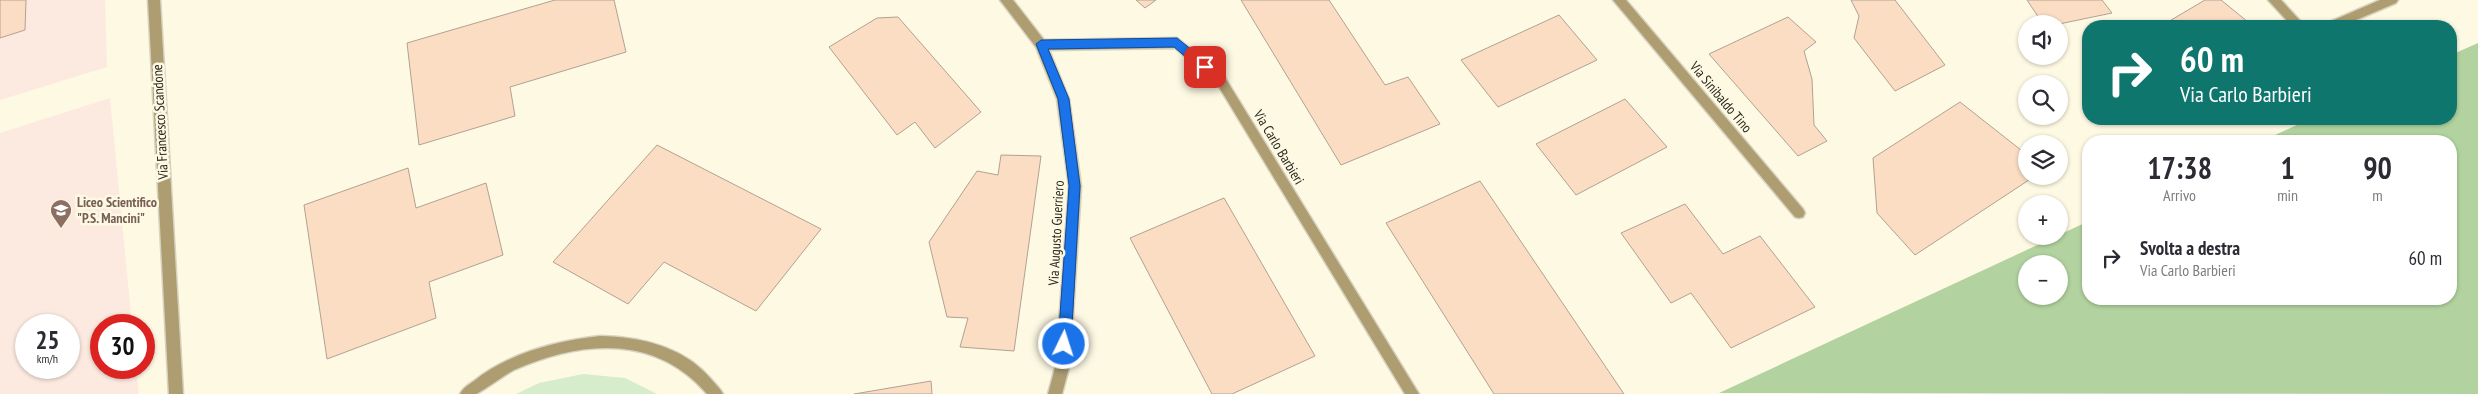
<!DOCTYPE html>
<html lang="it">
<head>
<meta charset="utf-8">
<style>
  body { margin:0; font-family:"PT Sans Narrow",sans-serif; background:#f7f7f7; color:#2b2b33; height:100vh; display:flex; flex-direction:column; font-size:19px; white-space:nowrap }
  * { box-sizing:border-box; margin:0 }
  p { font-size:16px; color:#7c7c81 }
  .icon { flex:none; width:28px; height:28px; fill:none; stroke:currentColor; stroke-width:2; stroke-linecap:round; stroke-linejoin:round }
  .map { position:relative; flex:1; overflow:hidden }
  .panel { position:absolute; left:2082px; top:135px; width:375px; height:170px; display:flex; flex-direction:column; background:#fff; border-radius:20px; box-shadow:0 1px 4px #0004 }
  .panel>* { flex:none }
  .guide { position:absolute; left:2082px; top:20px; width:375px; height:105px; border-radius:20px; box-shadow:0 1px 4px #0004; background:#0f766e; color:#fff; overflow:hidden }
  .fabs { position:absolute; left:2018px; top:15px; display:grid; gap:10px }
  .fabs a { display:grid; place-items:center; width:50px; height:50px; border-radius:50%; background:#fff; box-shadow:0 1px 4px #0004; font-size:25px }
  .speed { position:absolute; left:15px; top:314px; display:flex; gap:10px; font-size:25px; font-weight:700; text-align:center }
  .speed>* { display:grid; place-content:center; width:65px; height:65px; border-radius:50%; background:#fff; box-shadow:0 1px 4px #0004; line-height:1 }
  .speed small { font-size:12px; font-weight:400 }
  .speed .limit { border:8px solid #d22; background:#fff; color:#111 }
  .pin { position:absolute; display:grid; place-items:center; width:42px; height:42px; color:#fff; margin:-21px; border-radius:10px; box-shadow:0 2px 8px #0006 }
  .me { position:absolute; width:55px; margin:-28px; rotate:4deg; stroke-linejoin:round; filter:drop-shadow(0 0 4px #0008) }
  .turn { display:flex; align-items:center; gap:18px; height:105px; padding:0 15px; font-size:22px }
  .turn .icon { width:65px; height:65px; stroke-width:2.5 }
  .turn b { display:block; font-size:35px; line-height:42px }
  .eta { display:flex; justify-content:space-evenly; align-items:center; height:85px; text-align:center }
  .eta b { font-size:30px; font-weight:700; line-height:35px }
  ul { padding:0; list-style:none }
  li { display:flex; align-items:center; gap:15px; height:75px; padding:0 15px }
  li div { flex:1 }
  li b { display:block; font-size:19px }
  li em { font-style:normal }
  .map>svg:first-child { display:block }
</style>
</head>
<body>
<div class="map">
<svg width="2478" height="394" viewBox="0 0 2478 394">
  <rect width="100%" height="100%" fill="#fef9e3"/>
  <g fill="#fceae0" fill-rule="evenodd">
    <polygon points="0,0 105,0 107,67 0,100"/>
    <path d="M110,98L132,325H101V368H136L139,394H0V133ZM26,325H69V368H26Z"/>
  </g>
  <polygon fill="#d7eccb" points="583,374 625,378 657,394 516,394 539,383"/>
  <path fill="#b2d39f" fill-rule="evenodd" d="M2478,43V394L1719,393L2089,221V299H2451V141H2262L2310,119H2451V55ZM2026,264H2059V296H2026Z"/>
  <g fill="#fbddc4" stroke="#b2a192">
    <polygon points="0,0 26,0 25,30 0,38"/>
    <polygon points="555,0 614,0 626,52 510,87 515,116 419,145 407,43"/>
    <polygon points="1136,0 1156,0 1145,8"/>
    <polygon points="1241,0 1329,0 1385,85 1408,77 1440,124 1341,165"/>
    <polygon points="1851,0 1895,0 1945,65 1895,91 1854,38 1859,16"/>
    <polygon points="2027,0 2102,0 2112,13 2059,24 2043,24"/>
    <polygon points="2205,0 2221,0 2253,26 2161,26"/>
    <polygon points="1559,15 1597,60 1498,107 1461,60"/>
    <polygon points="898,17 981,112 935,148 915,122 897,135 829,47 877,18"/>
    <polygon points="1788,17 1816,42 1804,51 1812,79 1814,125 1827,141 1798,156 1709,54"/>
    <polygon points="1625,99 1667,147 1576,195 1536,144"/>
    <polygon points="1960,102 2026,154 2026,176 2035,176 1915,255 1877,213 1873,158"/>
    <polygon points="657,145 821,229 756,311 664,262 628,304 553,262"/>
    <polygon points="1001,155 1041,156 1014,351 960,347 968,318 947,317 929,242 977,171 998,175"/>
    <polygon points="408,168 416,208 486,183 503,255 429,282 436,318 327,359 304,205"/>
    <polygon points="1480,181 1624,394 1494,394 1386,223"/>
    <polygon points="1224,198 1315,356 1232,394 1212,394 1130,238"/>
    <polygon points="1685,204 1723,254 1760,236 1815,307 1731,348 1691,293 1671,303 1621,233"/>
    <polygon points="931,381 932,394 854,394"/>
  </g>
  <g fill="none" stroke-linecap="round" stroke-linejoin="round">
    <g stroke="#d7d3c0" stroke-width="3">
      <g id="minor">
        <polygon points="148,0 160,0 183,394 169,394"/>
        <polygon points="1000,0 1013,0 1044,40 1177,38 1224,76 1419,394 1405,394 1216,82 1175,48 1049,50 1069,99 1081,186 1070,364 1062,394 1048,394 1056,364 1069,186 1057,99 1036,47"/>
        <polygon points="1613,0 1626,0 1803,209 1805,213 1803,217 1799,218 1795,217"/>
        <polygon points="2268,0 2281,0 2305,26 2292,26"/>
        <polygon points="2380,0 2398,0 2396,3 2342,26 2325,26 2327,23"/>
        <path d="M600,336C641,337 683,346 711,379C715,384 720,388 723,394H707C656,334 581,340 514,370C506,374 480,393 476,394C471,394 465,394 460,394C463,388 468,385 474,381C509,353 556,341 600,336Z"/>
      </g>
    </g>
    <use href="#minor" fill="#ad9d71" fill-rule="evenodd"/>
  </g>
  <polygon fill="#1a73e8" stroke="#114b97" points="1177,38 1209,64 1209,70 1201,70 1174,47 1048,49 1069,99 1080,186 1071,344 1064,349 1058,344 1069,186 1058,99 1036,44 1041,40"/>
  <defs>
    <g id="school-pin" transform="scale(1.125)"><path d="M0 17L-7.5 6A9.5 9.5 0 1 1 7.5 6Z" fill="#8d6e63" stroke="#fef9e3"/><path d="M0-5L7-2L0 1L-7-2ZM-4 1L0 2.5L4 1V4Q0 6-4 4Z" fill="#fff"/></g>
  </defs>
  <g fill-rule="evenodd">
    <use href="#school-pin" x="61" y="210"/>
  </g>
  <g text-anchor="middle" stroke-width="5" stroke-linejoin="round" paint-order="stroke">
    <g font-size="14" fill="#28261e" stroke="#fef9e3">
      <text transform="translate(1721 97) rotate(50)" y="5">Via Sinibaldo Tino</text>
      <text transform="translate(160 122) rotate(-93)" y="5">Via Francesco Scandone</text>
      <text transform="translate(1279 147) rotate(59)" y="5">Via Carlo Barbieri</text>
      <text transform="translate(1056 233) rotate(-87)" y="5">Via Augusto Guerriero</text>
    </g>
    <g font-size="14" font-weight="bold" fill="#785e54" stroke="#fef9e3" text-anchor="start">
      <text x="77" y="207">Liceo Scientifico<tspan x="77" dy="16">"P.S. Mancini"</tspan></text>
    </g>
  </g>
</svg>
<div class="fabs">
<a><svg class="icon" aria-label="sound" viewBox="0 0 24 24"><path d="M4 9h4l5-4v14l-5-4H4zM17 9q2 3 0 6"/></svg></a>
<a><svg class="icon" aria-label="search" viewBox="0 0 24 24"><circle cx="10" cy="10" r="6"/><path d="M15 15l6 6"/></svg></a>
<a><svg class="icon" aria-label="layers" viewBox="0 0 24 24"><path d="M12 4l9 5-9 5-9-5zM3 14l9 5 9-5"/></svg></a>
<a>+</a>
<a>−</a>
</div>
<div class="speed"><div>25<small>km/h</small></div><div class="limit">30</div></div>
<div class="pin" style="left:1205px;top:67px;background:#d93025"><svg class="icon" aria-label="arrive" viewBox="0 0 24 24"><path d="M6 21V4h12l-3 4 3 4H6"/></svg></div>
<svg class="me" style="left:1064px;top:344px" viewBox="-20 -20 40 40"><circle r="17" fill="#1a73e8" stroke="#fff" stroke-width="3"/><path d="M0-11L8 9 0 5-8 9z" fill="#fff"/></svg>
<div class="guide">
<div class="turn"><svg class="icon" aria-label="right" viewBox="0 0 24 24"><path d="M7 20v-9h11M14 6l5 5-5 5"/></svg><div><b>60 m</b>Via Carlo Barbieri</div></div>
</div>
<section class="panel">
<div class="eta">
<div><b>17:38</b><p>Arrivo</p></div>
<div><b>1</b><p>min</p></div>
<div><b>90</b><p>m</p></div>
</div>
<ul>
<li><svg class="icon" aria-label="right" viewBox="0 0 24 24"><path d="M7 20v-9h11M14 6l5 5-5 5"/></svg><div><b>Svolta a destra</b><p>Via Carlo Barbieri</p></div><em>60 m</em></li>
</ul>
</section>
</div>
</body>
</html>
